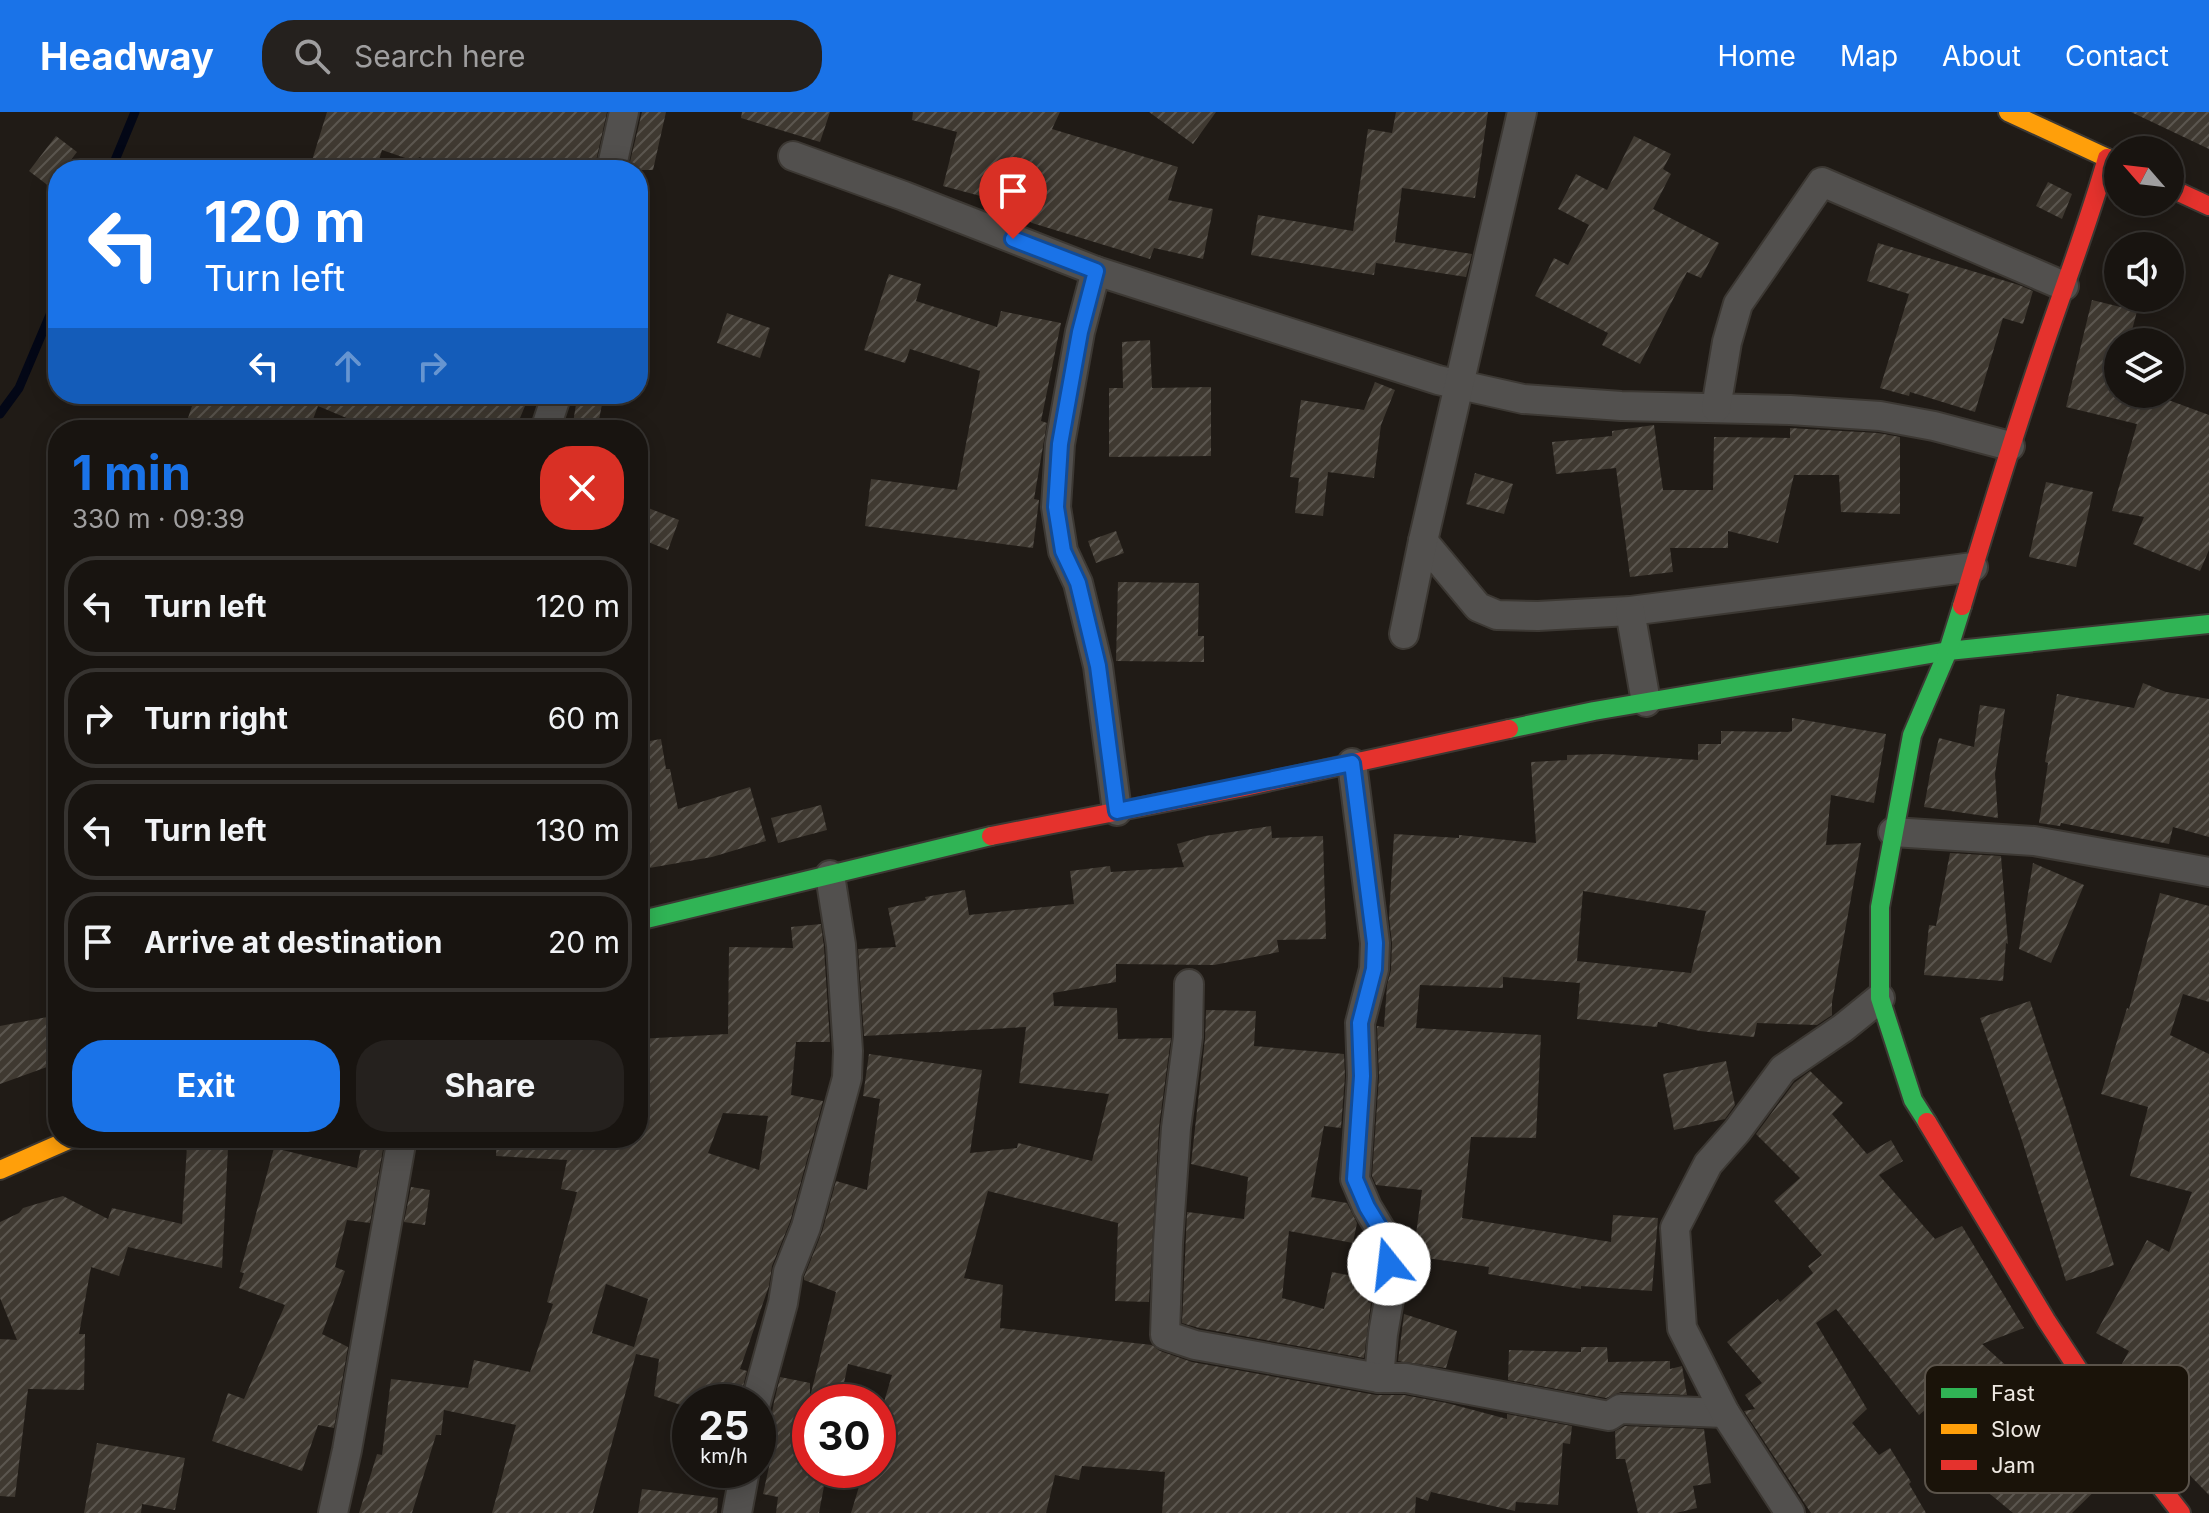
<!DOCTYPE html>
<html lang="en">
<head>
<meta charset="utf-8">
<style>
  body { margin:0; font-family:Inter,sans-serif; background:#25211e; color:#f1f3f6; height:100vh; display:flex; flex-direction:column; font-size:30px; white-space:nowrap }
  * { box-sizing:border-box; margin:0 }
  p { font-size:26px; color:#9f9e9f }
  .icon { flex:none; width:44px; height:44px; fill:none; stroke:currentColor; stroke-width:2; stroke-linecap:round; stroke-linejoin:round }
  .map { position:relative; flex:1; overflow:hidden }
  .details { position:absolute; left:48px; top:308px; width:600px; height:728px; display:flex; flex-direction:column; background:#181410; border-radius:32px; box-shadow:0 4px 20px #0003,0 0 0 2px #363330 }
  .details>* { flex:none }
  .banner { position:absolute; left:48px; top:48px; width:600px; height:244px; border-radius:32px; box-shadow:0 4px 20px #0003,0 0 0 2px #363330; background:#1a73e8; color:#fff; overflow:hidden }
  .needle { width:52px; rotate:298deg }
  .controls { position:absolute; left:2104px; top:24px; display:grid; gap:16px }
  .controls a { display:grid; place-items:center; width:80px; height:80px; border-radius:50%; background:#181410; box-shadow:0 4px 20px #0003,0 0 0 2px #363330; font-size:40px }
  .speed { position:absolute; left:672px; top:1272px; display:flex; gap:16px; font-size:40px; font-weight:700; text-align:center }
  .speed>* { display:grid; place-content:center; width:104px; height:104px; border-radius:50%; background:#181410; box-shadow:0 4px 20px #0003,0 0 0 2px #363330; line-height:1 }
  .speed small { font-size:20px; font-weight:400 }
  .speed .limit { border:12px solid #d22; background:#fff; color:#111 }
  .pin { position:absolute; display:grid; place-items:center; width:68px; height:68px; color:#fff; margin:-82px -34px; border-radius:50% 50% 50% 0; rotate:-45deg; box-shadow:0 0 8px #0007 }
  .pin .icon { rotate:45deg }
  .me { position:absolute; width:88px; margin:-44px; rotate:344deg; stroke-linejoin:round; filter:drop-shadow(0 0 6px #0008) }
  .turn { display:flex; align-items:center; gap:28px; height:168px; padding:0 24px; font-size:36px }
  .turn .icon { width:104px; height:104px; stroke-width:2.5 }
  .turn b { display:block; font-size:56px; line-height:68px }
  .lanes { display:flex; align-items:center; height:76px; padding:0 24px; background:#0003; justify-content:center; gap:40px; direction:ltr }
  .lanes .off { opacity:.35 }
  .round { display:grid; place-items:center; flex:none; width:84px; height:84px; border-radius:32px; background:#25211e }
  .summary { display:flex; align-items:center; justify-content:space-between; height:136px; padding:0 24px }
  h1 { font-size:48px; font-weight:700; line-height:60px; color:#1a73e8 }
  .action { display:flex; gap:16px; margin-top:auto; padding:16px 24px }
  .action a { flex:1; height:92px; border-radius:32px; background:#1a73e8; color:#fff; font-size:32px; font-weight:700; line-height:92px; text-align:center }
  .action a+a { background:#25211e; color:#f1f3f6 }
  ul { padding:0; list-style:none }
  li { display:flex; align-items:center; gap:24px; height:100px; margin:0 16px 12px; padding:0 8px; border:4px solid #363330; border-radius:32px }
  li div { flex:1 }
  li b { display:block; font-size:30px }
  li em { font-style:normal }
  header { display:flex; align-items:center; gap:48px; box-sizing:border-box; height:112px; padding:0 40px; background:#1a73e8; color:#fff }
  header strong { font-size:38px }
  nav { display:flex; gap:44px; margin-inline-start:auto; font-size:28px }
  .search { width:560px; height:72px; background:#25211e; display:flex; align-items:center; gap:20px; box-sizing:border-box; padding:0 28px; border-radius:32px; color:#9f9e9f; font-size:30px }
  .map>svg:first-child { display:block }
</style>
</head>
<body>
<header>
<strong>Headway</strong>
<div class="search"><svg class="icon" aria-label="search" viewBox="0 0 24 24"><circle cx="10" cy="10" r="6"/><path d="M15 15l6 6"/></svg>Search here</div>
<nav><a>Home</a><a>Map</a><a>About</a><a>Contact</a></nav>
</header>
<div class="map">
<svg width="2209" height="1401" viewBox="0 0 2209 1401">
  <defs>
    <pattern id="building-hatch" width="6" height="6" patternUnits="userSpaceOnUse" patternTransform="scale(2)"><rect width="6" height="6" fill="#3f3931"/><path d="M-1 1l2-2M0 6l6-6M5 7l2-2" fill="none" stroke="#5b564f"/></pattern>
  </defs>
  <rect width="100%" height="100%" fill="#201b16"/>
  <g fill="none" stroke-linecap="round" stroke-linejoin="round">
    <g stroke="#030716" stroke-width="9">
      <polyline points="111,58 135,0"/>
      <polyline points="0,302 19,276 58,184"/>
    </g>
  </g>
  <g fill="url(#building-hatch)" fill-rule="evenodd">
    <polygon points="327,0 607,0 594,58 461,58 419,45 417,50 382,38 376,58 309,58"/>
    <polygon points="642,0 666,0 653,58 628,58"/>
    <polygon points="742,0 830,0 820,30 741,6"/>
    <polygon points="913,0 1060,0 1052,17 1178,55 1168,88 1213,97 1203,147 1154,136 1150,147 1032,111 988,86 943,74 957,20 912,8"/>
    <polygon points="1149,0 1216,0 1193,32"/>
    <polygon points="1396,0 1488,0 1475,86 1402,76 1395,130 1472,142 1466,165 1376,151 1374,163 1251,143 1258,103 1353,119 1368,17 1392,21"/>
    <polygon points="2131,0 2209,0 2209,37"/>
    <polygon points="56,24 77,40 63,58 58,58 58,64 50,75 29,59"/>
    <polygon points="1634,24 1671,42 1663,57 1671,62 1653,97 1719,131 1701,166 1687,160 1640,252 1602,233 1608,221 1535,184 1554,146 1568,153 1589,113 1558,97 1576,62 1607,78"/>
    <polygon points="2048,70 2072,82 2062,107 2036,94"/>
    <polygon points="1878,131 2019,173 2033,179 2023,212 2003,206 1975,300 1910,280 1909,284 1880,276 1909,182 1867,169"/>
    <polygon points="889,162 921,172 916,189 997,215 1001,199 1061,211 1041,309 1047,311 1034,387 1039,388 1033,436 865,414 871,367 957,378 980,259 910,237 905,251 864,238"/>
    <polygon points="2092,188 2137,199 2129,230 2118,230 2118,282 2152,282 2209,303 2209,438 2200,459 2133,432 2144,405 2112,399 2137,312 2066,295"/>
    <polygon points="727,201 770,216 760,246 717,231"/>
    <polygon points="1150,228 1152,276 1211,275 1211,344 1109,345 1109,276 1123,276 1122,230"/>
    <polygon points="1375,270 1395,278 1381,313 1374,366 1328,360 1323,404 1295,401 1299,366 1290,365 1301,288 1364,298"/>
    <polygon points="196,282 530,282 515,318 375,318 318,294 309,318 184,318"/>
    <polygon points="580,282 604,282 597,318 572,318 576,292"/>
    <polygon points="1654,313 1663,378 1713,378 1714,325 1790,326 1790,316 1878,321 1900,325 1900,402 1841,400 1839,363 1794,363 1778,431 1728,419 1728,436 1670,436 1673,460 1630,465 1616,356 1556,362 1552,330 1612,324 1612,319"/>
    <polygon points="1475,361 1513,372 1504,402 1466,392"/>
    <polygon points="2046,370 2093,380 2076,455 2029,445"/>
    <polygon points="638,392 679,408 668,438 638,426"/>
    <polygon points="1116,419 1124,441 1096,451 1088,429"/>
    <polygon points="1118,470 1199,471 1198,524 1204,524 1204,550 1116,549"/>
    <polygon points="2143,571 2166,580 2209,587 2209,725 2173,715 2169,732 2061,711 2060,714 2039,711 2048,651 2045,650 2057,582 2134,596"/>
    <polygon points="1980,593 2005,597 1995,662 1998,706 1924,695 1930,662 1939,626 1974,635"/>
    <path d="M1792,606L1886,622L1874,691L1831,683L1826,733L1861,731L1832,890V903L1817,913L1757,911L1754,925L1700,919L1658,910L1657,915L1577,907L1580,871L1503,865V876L1420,873L1416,916L1541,923L1536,1026L1471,1025L1462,1106L1611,1130L1613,1103L1658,1106L1652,1179L1581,1174V1177L1488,1162L1489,1155L1413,1144L1422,1078L1376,1073L1372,1064L1379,965L1377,914L1384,915L1387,873L1391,858L1392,831L1389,805L1394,722L1459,726V723L1536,731L1531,650L1567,648V643L1606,642L1698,648V632H1721V619L1788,620L1792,619ZM1583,779L1706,799L1691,861L1577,849Z"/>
    <polygon points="661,627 666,657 670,657 678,697 750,675 766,729 712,745 638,758 638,631"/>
    <polygon points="821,693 827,718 778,731 771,706"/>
    <polygon points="1271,714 1272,726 1323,724 1326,827 1277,828 1279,840 1214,853 1116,852 1116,870 1053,881 1054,894 1117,896 1118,927 1171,926 1159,1015 1149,1190 1115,1189 1118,1111 988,1079 964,1166 1003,1173 1000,1216 1152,1233 1160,1239 1192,1250 1376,1283 1404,1283 1447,1291 1507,1307 1507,1302 1572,1314 1570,1332 1563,1331 1558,1393 1516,1390 1515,1399 1431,1380 1428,1389 1416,1385 1415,1401 1162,1401 1165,1360 1082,1354 1079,1368 1055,1363 1046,1401 851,1401 864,1358 878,1358 878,1310 892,1263 848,1252 840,1290 810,1290 810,1358 827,1358 819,1401 776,1401 778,1385 763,1382 777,1319 769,1317 774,1290 780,1265 810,1271 810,1285 836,1180 804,1168 804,1165 822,1120 836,1069 867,1078 880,987 863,984 869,942 982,958 970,1041 1017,1036 1018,1031 1092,1049 1109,982 1019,971 1026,915 864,924 858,837 896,835 888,796 926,788 925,785 965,778 969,803 1074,792 1070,759 1110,754 1111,760 1184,755 1177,732 1205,724"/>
    <polygon points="1950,741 2001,744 2008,832 2006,831 2003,869 1924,863 1929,813 1936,814"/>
    <polygon points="2033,751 2084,773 2051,851 2019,837"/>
    <polygon points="2160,781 2209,794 2209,890 2183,882 2170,923 2209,942 2209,1383 2171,1344 2188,1327 2128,1292 2113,1268 2129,1239 2096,1221 2147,1128 2169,1140 2192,1080 2130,1064 2148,995 2101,982 2127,896 2129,897"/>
    <path d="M821,812L824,835L830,930H796L791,983L823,989L790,1110L772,1154L769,1174L740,1257L747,1259L739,1290H690V1296L654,1284L659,1247L636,1242L593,1401H492L516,1313L444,1298L441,1323H436L412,1401H359L377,1342L382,1343L391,1267L468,1276L474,1248L530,1260L553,1192L547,1190L577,1080L561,1077L567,1048L496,1044L497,1026H638V927L728,922L729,835L793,836L791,815ZM723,1001L768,1004L759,1058L708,1041ZM606,1172L648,1187L634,1235L592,1221Z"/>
    <polygon points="2030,889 2068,1002 2114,1153 2066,1169 2019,1019 1980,906"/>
    <polygon points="1206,898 1256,899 1254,934 1344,942 1345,964 1341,1016 1324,1014 1311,1085 1347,1091 1357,1111 1353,1131 1289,1119 1282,1186 1324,1197 1332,1160 1373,1168 1368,1190 1371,1191 1364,1246 1199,1216 1182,1211 1187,1100 1244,1107 1248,1065 1191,1052 1205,927"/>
    <polygon points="58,903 58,951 0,972 0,914"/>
    <polygon points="1726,949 1735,993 1725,1007 1674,1018 1663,962"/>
    <polygon points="1810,959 1843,991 1832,1002 1867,1042 1891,1028 1903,1049 1879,1063 1935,1127 1962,1114 2024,1216 1982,1232 2029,1274 2025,1278 2074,1335 2075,1334 2107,1367 2072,1401 2013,1401 1984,1377 1988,1371 1969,1354 1977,1345 1925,1298 1919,1303 1836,1197 1816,1211 1867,1297 1852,1311 1879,1343 1890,1336 1911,1370 1909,1372 1926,1401 1811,1401 1744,1299 1755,1297 1745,1283 1762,1271 1727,1230 1778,1187 1780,1190 1813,1161 1808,1154 1822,1143 1774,1089 1800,1066 1756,1022 1794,971"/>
    <polygon points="363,1026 385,1026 370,1111 347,1108 335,1155 345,1159 322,1222 348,1235 334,1316 318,1313 302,1359 212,1329 228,1281 244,1287 285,1193 239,1176 244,1161 240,1160 274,1036 357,1056"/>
    <polygon points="187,1034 228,1036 222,1156 128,1135 119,1164 91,1155 79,1222 85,1222 84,1278 28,1277 15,1385 0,1384 0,1227 17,1228 0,1186 0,1110 19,1101 23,1096 63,1084 108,1107 112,1096 182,1112"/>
    <polygon points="411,1075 430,1078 425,1113 404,1110"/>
    <polygon points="1404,1202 1457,1219 1446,1256 1398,1249"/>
    <polygon points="1581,1235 1607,1235 1608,1250 1670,1249 1670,1257 1682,1254 1687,1283 1621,1280 1606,1286 1508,1268 1509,1238 1581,1240"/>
    <polygon points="1625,1314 1704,1317 1711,1371 1693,1374 1697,1396 1676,1401 1638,1401 1625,1347 1616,1347 1615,1319"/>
    <polygon points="97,1331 185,1346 175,1398 142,1392 141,1401 84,1401"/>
    <polygon points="642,1377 718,1386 717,1401 638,1401"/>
  </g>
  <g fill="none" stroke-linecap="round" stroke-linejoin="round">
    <g stroke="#3c3833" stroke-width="32">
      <g id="street">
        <polyline points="793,44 904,84 1096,159 1080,220 1060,332 1056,395 1063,439 1078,471 1098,554 1117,699"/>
        <polyline points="611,58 624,0"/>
        <polyline points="1096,159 1438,268 1523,287 1621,294 1790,298 1880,304 1934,314 2010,334"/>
        <polyline points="1716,296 1727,230 1738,192 1822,70 2064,174"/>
        <polyline points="545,318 557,282"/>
        <polyline points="1423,429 1478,495 1497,503 1538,504 1630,499 1973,455"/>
        <polyline points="1630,499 1646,590"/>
        <polyline points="1404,522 1423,429 1522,0"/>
        <polyline points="1352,651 1375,831 1374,857 1360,911 1362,964 1355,1067 1367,1095 1387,1128 1391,1176 1383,1222 1379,1266"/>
        <polyline points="1893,720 2034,729 2209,760"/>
        <polyline points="1189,872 1188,925 1176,1016 1168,1131 1165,1223 1195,1233 1379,1266 1406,1266 1609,1304 1620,1297 1725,1301"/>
        <polyline points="756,1290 783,1191 788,1160 806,1115 847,966 848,939 841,833 830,763"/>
        <polyline points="333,1401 347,1338 402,1026"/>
        <polyline points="737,1401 745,1358"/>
        <polyline points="1790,1401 1725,1301 1682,1216 1675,1116 1708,1052 1737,1019 1783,957 1843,916 1880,886"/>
      </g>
    </g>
    <g stroke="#3c3833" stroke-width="22">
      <g id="fast">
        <polyline points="1509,617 1594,599 1948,539 2209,512"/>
        <polyline points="638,809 991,724"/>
        <polyline points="1927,1010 1913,988 1880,886 1880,795 1912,623 1948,539 1962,494"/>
      </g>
    </g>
    <g stroke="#3c3833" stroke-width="22">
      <g id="slow">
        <polyline points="2008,0 2118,51"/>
        <polyline points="0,1058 73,1026"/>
      </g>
    </g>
    <g stroke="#3c3833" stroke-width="22">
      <g id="jam">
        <polyline points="2170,76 2209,94"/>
        <path d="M1962,494C1987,410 2013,326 2041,243C2063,177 2088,113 2107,46"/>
        <polyline points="991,724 1244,675 1509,617"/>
        <polyline points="1927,1010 2046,1208 2125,1329 2181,1401"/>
      </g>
    </g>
    <use href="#street" stroke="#52504e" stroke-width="28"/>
    <use href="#fast" stroke="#30b455" stroke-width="18"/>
    <use href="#slow" stroke="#ff9f0a" stroke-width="18"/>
    <use href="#jam" stroke="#e5322d" stroke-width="18"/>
  </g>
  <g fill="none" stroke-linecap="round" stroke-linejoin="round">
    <g stroke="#114b97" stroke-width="20">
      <polyline id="route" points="1013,127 1096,159 1080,220 1060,332 1056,395 1063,439 1078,471 1098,554 1117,699 1352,651 1375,831 1374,857 1360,911 1362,964 1355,1067 1367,1095 1387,1128 1389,1152"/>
    </g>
    <use href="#route" stroke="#1a73e8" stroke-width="14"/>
  </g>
  <rect x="1925" y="1253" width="264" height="128" rx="12" fill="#1a1309" stroke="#5a534a" stroke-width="2"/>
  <rect x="1941" y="1276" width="36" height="10" fill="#30b455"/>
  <rect x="1941" y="1312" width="36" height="10" fill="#ff9f0a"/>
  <rect x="1941" y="1348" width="36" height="10" fill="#e5322d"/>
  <g font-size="22" fill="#efe9e2">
    <text x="1991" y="1289">Fast</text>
    <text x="1991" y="1325">Slow</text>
    <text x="1991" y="1361">Jam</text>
  </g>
</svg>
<div class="controls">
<a><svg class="needle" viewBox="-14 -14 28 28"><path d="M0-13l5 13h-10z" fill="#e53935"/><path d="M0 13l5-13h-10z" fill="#9f9e9f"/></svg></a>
<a><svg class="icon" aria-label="sound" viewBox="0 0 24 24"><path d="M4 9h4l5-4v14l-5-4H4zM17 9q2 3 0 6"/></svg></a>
<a><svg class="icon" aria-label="layers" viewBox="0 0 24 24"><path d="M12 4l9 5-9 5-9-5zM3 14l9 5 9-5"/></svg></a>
</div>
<div class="speed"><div>25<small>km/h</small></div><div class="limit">30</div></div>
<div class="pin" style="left:1013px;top:127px;background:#d93025"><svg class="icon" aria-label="arrive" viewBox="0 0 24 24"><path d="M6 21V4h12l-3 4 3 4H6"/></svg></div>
<svg class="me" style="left:1389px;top:1152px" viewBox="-20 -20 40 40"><circle r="19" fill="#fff"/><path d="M0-13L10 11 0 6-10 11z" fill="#1a73e8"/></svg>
<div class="banner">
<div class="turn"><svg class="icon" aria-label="left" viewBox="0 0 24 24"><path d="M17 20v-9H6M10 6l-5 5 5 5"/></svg><div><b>120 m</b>Turn left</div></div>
<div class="lanes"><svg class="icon" aria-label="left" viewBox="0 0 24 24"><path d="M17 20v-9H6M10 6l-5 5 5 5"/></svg><svg class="icon off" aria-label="ahead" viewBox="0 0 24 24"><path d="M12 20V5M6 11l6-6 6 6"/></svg><svg class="icon off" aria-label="right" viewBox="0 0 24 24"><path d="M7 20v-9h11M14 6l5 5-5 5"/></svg></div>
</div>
<section class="details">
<div class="summary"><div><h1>1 min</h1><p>330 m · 09:39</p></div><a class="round" style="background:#d93025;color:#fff"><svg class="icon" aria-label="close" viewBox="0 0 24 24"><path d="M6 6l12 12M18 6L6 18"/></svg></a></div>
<ul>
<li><svg class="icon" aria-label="left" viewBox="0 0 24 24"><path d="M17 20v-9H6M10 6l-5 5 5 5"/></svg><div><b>Turn left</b></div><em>120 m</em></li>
<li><svg class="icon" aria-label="right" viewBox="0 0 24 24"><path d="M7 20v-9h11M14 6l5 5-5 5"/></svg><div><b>Turn right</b></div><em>60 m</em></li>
<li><svg class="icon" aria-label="left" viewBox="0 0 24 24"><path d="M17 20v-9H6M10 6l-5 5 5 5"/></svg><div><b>Turn left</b></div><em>130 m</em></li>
<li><svg class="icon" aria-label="arrive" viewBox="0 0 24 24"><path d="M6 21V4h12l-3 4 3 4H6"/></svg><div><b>Arrive at destination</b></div><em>20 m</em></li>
</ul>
<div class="action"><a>Exit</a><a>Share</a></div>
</section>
</div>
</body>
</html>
